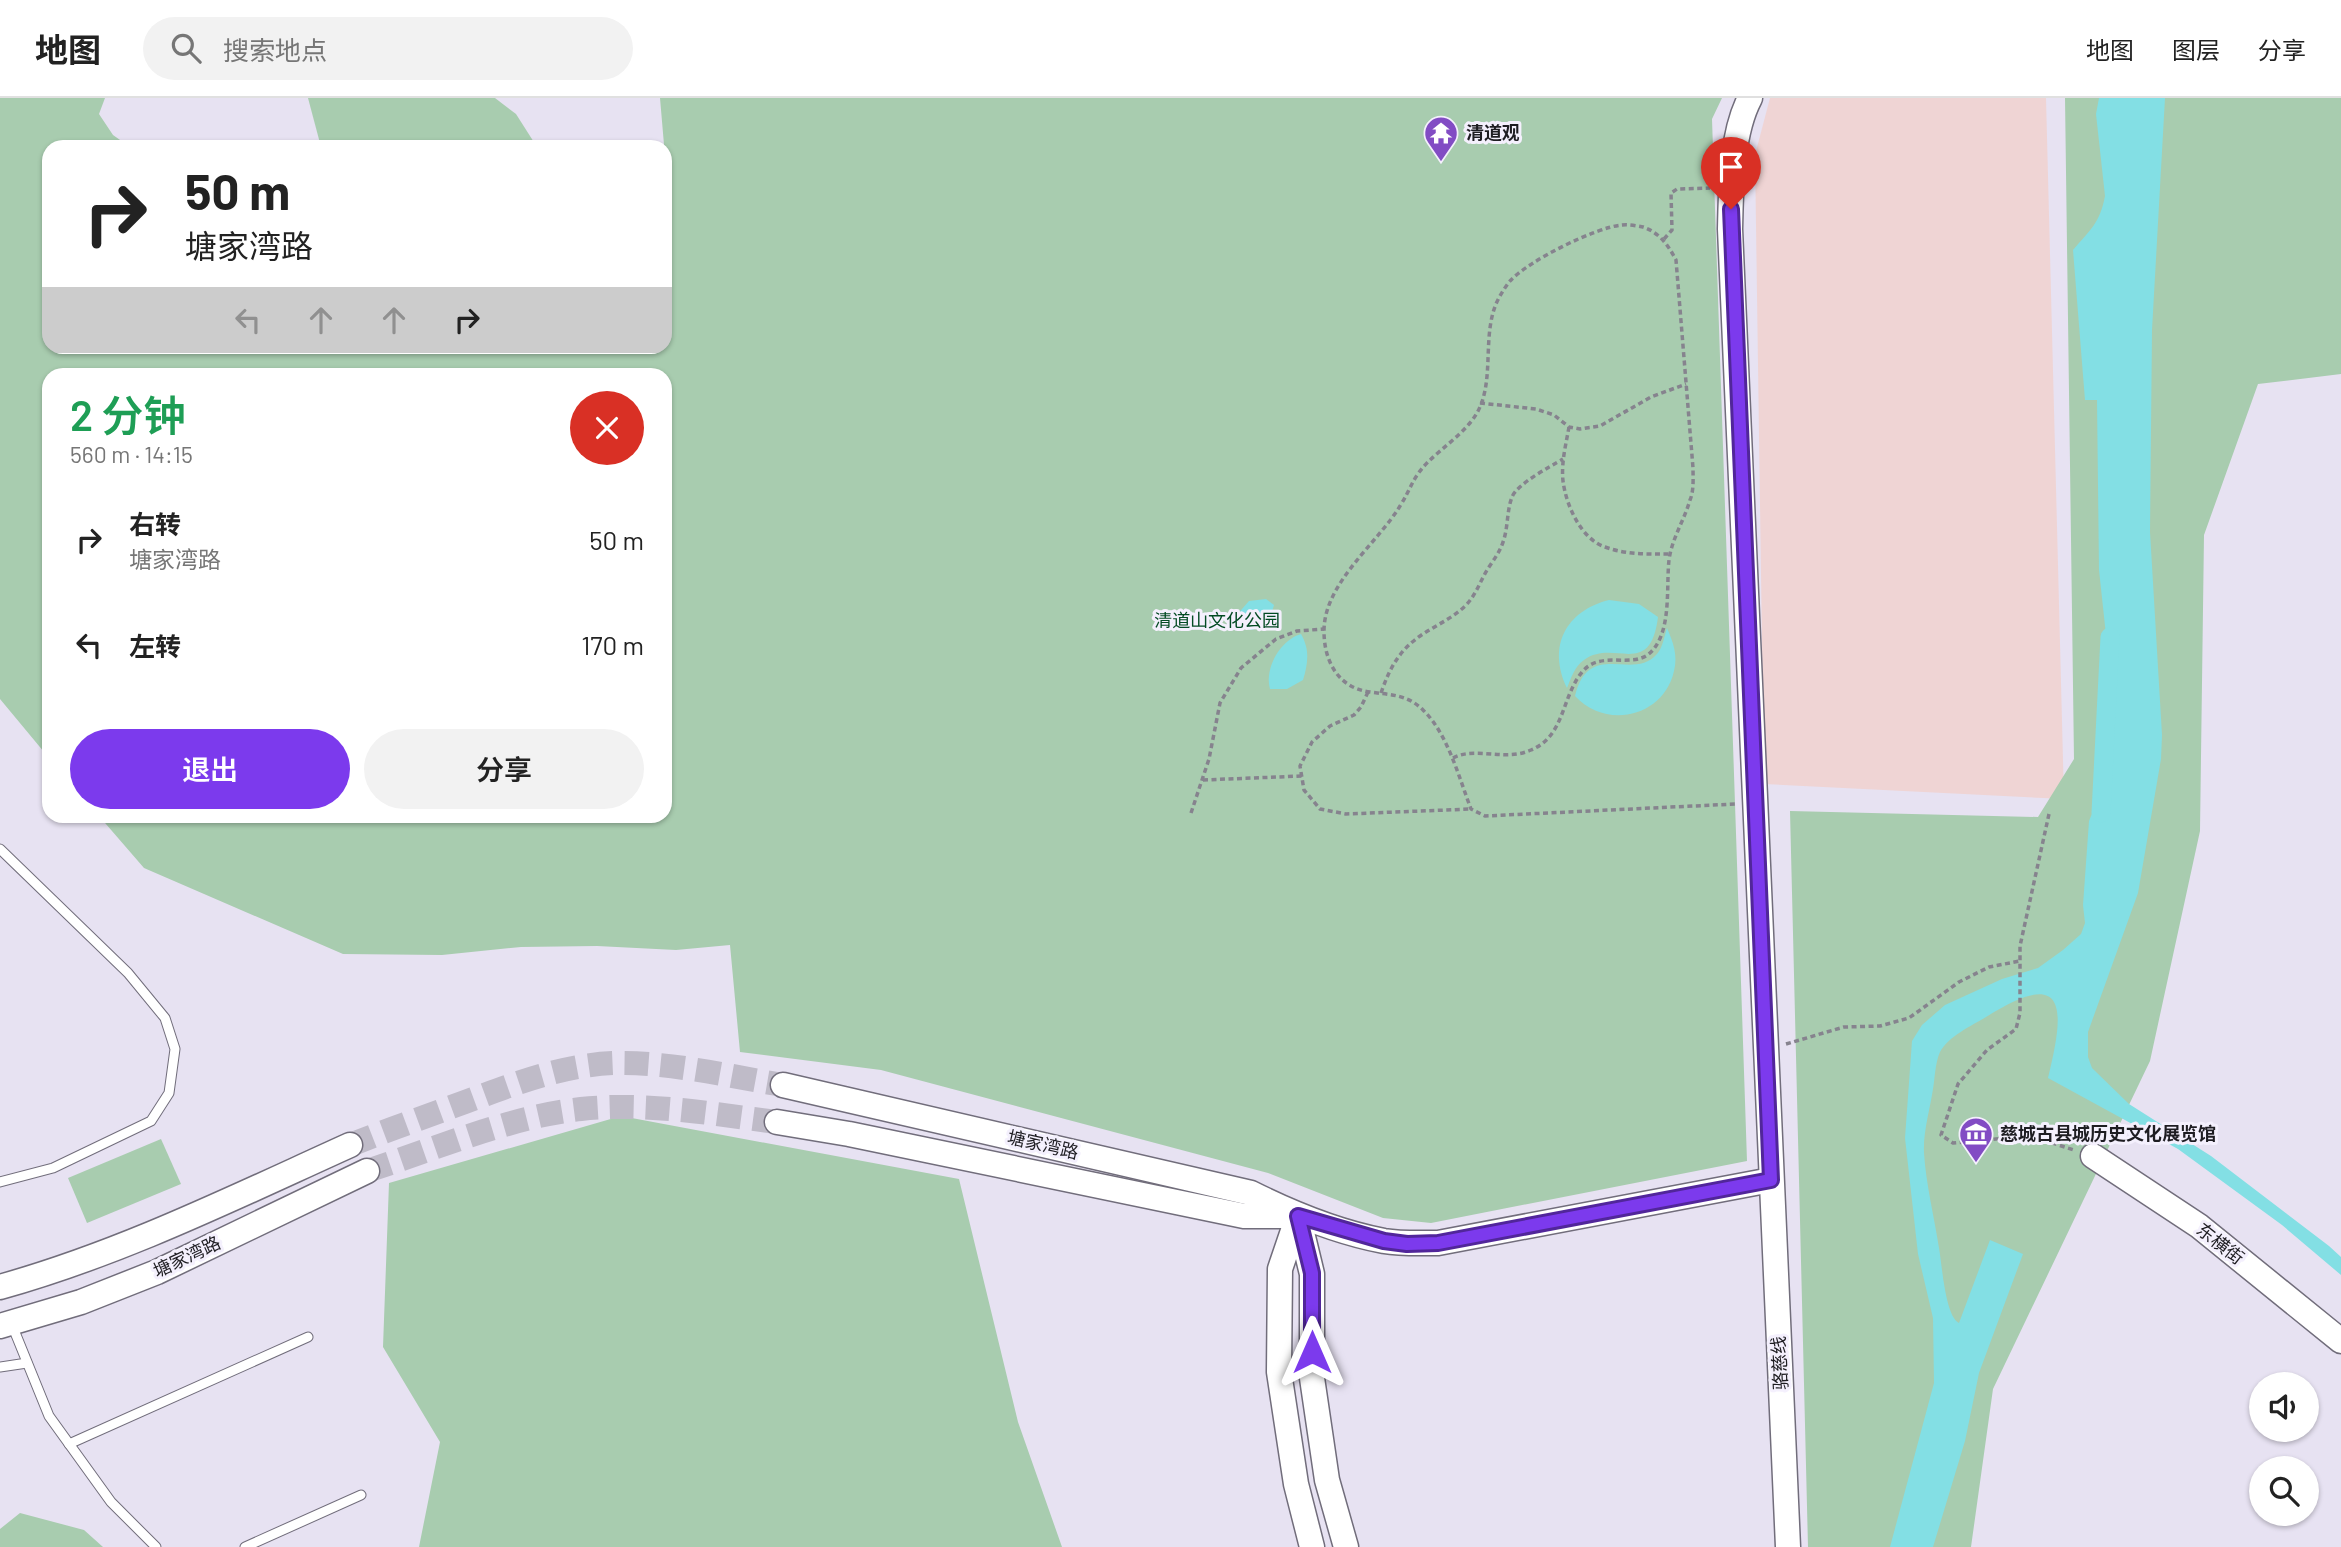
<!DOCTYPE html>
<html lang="zh">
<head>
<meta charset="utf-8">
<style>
  body { margin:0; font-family:Barlow,"Noto Sans SC",sans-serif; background:#f2f2f2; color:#222; height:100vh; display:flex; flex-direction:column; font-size:26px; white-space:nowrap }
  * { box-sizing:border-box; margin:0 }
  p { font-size:23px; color:#767676 }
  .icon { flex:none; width:38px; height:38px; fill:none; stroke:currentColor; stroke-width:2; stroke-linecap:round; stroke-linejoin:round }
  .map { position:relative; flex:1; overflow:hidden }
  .panel { position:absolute; left:42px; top:270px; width:630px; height:455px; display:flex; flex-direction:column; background:#fff; border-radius:21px; box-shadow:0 2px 5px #0004 }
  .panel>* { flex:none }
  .banner { position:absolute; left:42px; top:42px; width:630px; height:214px; border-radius:21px; box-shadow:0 2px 5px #0004; background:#fff; color:#222; overflow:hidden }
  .tools { position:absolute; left:2249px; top:1274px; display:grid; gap:14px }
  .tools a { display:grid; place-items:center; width:70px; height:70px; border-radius:50%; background:#fff; box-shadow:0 2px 5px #0004; font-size:35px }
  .pin { position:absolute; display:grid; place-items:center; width:60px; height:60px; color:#fff; margin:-72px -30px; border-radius:50% 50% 50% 0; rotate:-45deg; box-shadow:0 0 7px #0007 }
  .pin .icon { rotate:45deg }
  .me { position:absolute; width:77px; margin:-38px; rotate:0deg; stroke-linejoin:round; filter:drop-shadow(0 0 5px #0008) }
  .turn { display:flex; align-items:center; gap:24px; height:147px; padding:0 28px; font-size:32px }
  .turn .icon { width:91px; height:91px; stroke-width:2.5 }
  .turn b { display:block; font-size:49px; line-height:60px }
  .lanes { display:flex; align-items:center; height:66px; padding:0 28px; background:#0003; justify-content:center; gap:35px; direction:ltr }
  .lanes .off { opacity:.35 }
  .round { display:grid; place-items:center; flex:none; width:74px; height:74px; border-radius:37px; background:#f2f2f2 }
  .summary { display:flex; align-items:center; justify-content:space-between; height:119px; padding:0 28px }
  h1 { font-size:42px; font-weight:600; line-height:52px; color:#1e9e55 }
  .action { display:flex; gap:14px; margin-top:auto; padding:14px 28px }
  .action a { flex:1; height:80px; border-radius:42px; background:#7c3aed; color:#fff; font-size:28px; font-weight:600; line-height:80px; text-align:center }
  .action a+a { background:#f2f2f2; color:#222 }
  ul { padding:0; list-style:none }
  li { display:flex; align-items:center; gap:21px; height:105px; padding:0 28px }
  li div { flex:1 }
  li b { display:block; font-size:26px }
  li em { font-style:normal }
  header { display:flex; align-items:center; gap:42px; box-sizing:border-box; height:98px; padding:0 35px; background:#fff; border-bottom:2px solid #e0e0e0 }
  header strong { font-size:33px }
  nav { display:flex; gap:38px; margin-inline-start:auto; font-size:24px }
  .search { width:490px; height:63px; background:#f2f2f2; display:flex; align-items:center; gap:18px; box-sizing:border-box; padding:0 24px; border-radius:38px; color:#767676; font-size:26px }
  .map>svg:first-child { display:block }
</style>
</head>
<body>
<header>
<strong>地图</strong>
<div class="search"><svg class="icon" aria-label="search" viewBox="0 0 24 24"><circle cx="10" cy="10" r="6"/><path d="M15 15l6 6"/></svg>搜索地点</div>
<nav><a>地图</a><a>图层</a><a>分享</a></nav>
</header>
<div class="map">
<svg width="2341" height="1449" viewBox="0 0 2341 1449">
  <rect width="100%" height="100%" fill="#e7e2f2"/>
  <polygon fill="#efd4d4" points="1770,0 2046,0 2064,701 1764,686 1755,57"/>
  <g fill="#a8ccaf">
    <polygon points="0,0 105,0 99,16 113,37 130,49 49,49 49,248 665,248 665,106 669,105 660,0 1722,0 1712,21 1747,1063 1431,1125 1383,1120 1268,1075 881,972 740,954 730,847 676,852 597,848 521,849 442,857 343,856 144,770 99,718 665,718 665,276 49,276 49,660 0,601"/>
    <polygon points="308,0 495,0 516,16 537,49 321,49"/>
    <polygon points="2065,0 2341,0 2341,276 2258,286 2204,437 2200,733 2150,963 1993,1291 1971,1449 1808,1449 1790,713 2038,719 2074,661"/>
    <polygon points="621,1018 959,1081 1018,1324 1062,1449 419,1449 440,1344 383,1249 389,1085"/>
    <polygon points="161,1041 181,1086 87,1125 68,1080"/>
    <polygon points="20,1415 84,1432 103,1449 0,1449 0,1431"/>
  </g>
  <g fill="#83dfe4">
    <path d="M2099,0H2165L2152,232L2150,434L2162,637L2161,661L2138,795L2088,934V959L2092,970L2129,1006L2211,1058L2329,1148L2341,1159V1177L2282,1127L2178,1051L2048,980C2065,911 2068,867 1986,919C1971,928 1949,938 1940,954C1935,965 1935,980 1933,991C1930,1011 1923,1034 1924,1055C1926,1086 1934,1118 1939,1150C1942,1166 1945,1218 1959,1225L1990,1142L2023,1156L1979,1275L1965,1343L1933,1449H1890L1934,1285L1933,1220L1918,1156L1905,1040L1912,943L1922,927L1945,907L2002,881L2038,870L2063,852L2081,836L2085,825L2083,807L2089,723L2110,671L2115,621L2099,472L2097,302H2085L2073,152C2090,132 2100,125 2105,98L2096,16Z"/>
    <polygon points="1266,501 1274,507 1269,524 1252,532 1240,529 1235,519 1249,503"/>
    <path d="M1609,502L1639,506L1658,519C1650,582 1614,540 1584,562C1575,568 1571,580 1567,590C1547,548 1566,513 1609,502Z"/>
    <path d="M1667,530C1673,544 1678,557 1674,573C1664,619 1606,632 1575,598C1589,541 1633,584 1657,556C1663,549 1664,539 1667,530Z"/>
    <path d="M1301,536C1310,552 1308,565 1303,582L1287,591H1270C1264,571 1280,542 1301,536Z"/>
  </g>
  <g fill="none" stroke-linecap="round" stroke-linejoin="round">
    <polyline stroke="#83dfe4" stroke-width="19" points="2101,715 2110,539"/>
    <g stroke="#bfbbc8" stroke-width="24" stroke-dasharray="24 12" stroke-linecap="butt">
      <path d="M350,1047C388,1032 427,1018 465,1004C514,986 562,967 614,965C671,964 728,978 783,987"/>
      <path d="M367,1073C434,1051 513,1018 581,1011C647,1004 713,1016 777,1024"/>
    </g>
    <g stroke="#716d7b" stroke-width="11">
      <g id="lane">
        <polyline points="0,751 128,875 165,920 175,951 169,995 151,1023 53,1070 0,1084"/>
        <polyline points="12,1227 49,1318 111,1404 156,1449"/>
        <polyline points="0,1269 27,1265"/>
        <polyline points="69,1346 308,1239"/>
        <polyline points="245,1449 361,1397"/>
      </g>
    </g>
    <g stroke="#716d7b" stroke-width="27">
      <g id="secondary">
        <path d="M1750,0C1731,36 1731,91 1730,131L1788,1449"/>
        <path d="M783,987L1251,1095C1293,1116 1337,1134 1384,1143C1402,1146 1420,1145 1438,1145L1771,1082"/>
        <polyline points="777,1024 849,1036 1244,1118 1292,1118"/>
        <polyline points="2093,1058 2199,1128 2341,1243"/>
        <polyline points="1298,1118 1280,1171 1279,1274 1296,1386 1312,1449"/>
        <polyline points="1298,1118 1312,1176 1312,1280 1327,1382 1346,1449"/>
        <path d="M0,1189C122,1155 235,1099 350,1047"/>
        <polyline points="0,1228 81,1204 157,1174 367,1073"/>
      </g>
    </g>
    <g stroke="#86838e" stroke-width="3.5" stroke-dasharray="5 3.5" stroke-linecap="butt">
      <polyline points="1664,141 1672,132 1671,95 1677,91 1710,90"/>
      <polyline points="1480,305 1536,311 1554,317 1569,329 1580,331 1600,328 1651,299 1686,286"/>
      <path d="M1569,329C1566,346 1561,365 1563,383C1566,407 1581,441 1605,449C1627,457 1648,456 1670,456"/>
      <polyline points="1368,594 1361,609 1354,617 1330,628 1312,644 1300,668 1304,692 1320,711 1346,716 1471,711"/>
      <path d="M1381,595C1390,569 1400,551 1423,536C1438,526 1455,519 1467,506C1477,495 1481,481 1489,469C1495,460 1501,452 1504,441C1508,428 1507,412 1512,399C1518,385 1550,369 1563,361"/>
      <path d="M1453,660C1475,648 1505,664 1531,652C1565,638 1561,600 1582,574C1601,551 1633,572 1651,554C1672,533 1666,489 1669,462C1672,440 1684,423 1690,402C1694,393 1693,380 1693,370L1676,162C1668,147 1660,135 1643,129C1637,128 1628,126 1622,127C1596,129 1528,163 1510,183C1505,189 1499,199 1496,206C1482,240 1495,283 1477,315C1466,334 1443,349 1428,364C1412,380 1411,391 1400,408C1377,446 1324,485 1324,533C1324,563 1338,590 1370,594C1390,597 1407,596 1423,612C1448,636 1459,680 1471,711L1485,718L1735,706"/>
      <polyline points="1203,682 1302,678"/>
      <polyline points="1191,715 1209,661 1220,605 1241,570 1276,541 1297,533 1324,531"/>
      <polyline points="2049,716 2020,848 2020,915 2016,931 1987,952 1958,986 1941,1037 1953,1045 2030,1038 2074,1052"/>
      <polyline points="1786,946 1844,929 1880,928 1909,920 1959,884 1989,869 2020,863"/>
    </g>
    <use href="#lane" stroke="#fff" stroke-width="9"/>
    <use href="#secondary" stroke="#fff" stroke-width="24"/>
  </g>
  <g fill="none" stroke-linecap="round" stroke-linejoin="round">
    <g stroke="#51269a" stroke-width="18">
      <polyline id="route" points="1312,1254 1312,1175 1298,1118 1384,1143 1407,1146 1438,1145 1771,1082 1731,111"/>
    </g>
    <use href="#route" stroke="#7c3aed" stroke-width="12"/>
  </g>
  <defs>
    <g id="temple-pin" transform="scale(1.75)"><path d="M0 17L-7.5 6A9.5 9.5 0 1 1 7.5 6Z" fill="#824cc4" stroke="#f4f0fd"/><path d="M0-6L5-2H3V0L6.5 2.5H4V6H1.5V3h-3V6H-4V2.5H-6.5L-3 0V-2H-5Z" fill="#fff"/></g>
    <g id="museum-pin" transform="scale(1.75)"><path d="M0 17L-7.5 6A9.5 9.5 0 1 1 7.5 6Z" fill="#824cc4" stroke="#f4f0fd"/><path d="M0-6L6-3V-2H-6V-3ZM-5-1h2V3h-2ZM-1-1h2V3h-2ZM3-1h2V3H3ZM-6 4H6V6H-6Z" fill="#fff"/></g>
  </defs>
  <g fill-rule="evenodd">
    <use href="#temple-pin" x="1441" y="35"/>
    <use href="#museum-pin" x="1976" y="1036"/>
  </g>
  <g text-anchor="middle" stroke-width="6" stroke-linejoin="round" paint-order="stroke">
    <g font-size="18" font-weight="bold" fill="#1e1d22" stroke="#f4f0fd" text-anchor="start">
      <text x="1466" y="41">清道观</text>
      <text x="2000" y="1042">慈城古县城历史文化展览馆</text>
    </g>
    <g font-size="18" fill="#034b23" stroke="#f4f0fd">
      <text x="1217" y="529">清道山文化公园</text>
    </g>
    <g font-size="18" fill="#1e1d22" stroke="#f4f0fd">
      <text transform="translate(1043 1047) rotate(13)" y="6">塘家湾路</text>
      <text transform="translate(2220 1146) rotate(38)" y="6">东横街</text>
      <text transform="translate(187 1159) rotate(-25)" y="6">塘家湾路</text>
      <text transform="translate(1780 1265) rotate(-93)" y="6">骆慈线</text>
    </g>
  </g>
</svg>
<div class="tools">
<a><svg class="icon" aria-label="sound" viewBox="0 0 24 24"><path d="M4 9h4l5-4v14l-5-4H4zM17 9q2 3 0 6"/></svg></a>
<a><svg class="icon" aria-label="search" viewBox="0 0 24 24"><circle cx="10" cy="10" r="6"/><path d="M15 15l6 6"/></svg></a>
</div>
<div class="pin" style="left:1731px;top:111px;background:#d93025"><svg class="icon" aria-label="arrive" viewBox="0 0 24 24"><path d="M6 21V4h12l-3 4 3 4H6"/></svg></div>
<svg class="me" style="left:1312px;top:1254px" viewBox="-20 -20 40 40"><path d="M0-17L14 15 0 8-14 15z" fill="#7c3aed" stroke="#fff" stroke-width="4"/></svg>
<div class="banner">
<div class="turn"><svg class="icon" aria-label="right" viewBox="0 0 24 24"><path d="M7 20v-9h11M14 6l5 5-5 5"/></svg><div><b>50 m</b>塘家湾路</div></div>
<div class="lanes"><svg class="icon off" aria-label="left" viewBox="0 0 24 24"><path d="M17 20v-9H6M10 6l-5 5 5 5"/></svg><svg class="icon off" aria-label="ahead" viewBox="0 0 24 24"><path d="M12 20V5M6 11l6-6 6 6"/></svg><svg class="icon off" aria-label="ahead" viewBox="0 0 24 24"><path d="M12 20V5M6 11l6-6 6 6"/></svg><svg class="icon" aria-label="right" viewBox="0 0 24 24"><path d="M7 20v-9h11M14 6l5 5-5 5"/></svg></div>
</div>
<section class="panel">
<div class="summary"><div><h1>2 分钟</h1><p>560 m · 14:15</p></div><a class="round" style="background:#d93025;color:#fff"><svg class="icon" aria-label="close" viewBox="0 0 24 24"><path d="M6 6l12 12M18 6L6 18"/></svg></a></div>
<ul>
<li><svg class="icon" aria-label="right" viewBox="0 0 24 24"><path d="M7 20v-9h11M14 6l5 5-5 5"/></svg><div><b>右转</b><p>塘家湾路</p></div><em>50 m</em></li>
<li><svg class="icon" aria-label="left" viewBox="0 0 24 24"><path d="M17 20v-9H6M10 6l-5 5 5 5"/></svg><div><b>左转</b></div><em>170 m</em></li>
</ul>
<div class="action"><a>退出</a><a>分享</a></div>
</section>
</div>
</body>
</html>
